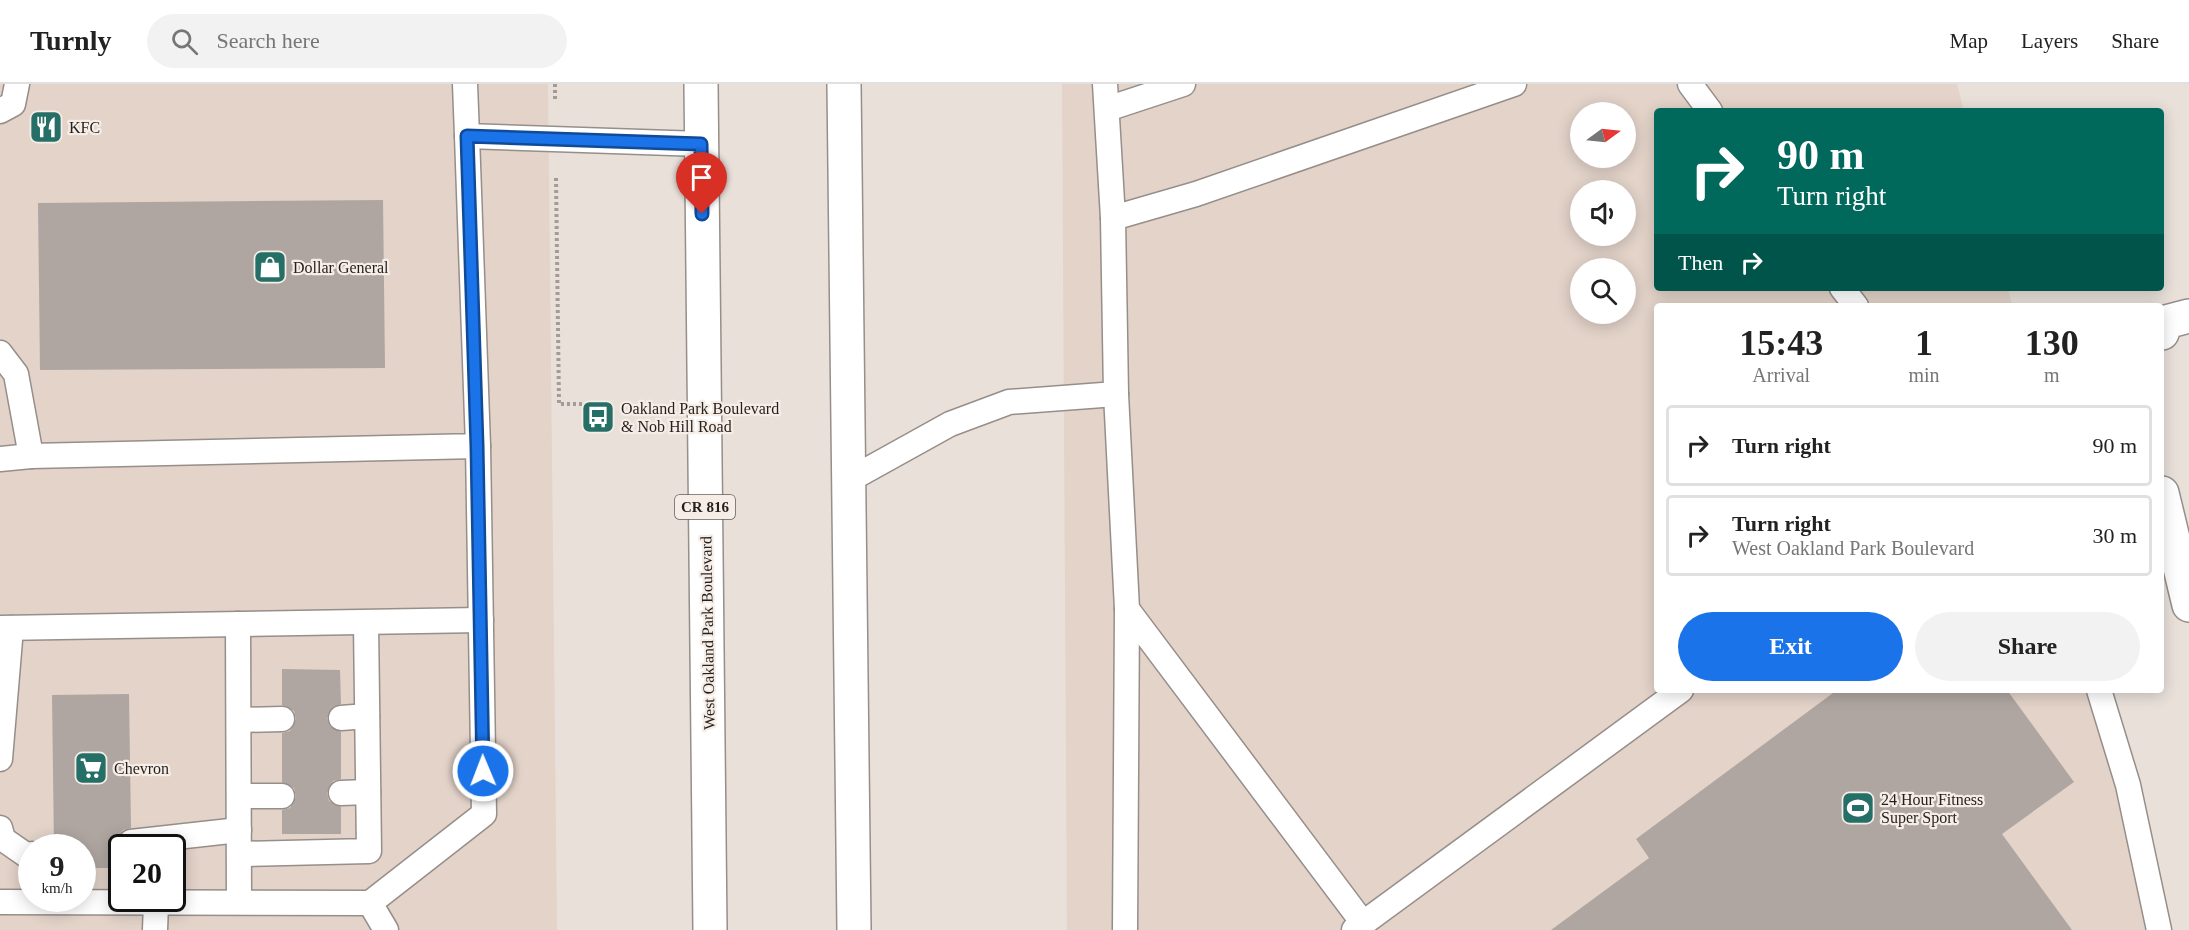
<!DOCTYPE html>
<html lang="en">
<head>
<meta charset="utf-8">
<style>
  body { margin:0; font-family:"Times New Roman",serif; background:#f2f2f2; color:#222; height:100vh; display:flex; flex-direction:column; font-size:22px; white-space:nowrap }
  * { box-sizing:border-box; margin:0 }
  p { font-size:20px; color:#767676 }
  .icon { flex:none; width:33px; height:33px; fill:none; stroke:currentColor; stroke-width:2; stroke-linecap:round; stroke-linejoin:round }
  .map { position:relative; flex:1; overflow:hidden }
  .panel { position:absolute; left:1654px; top:219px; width:510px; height:390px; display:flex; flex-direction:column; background:#fff; border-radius:6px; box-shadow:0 3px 15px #0003 }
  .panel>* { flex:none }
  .hud { position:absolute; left:1654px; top:24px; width:510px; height:183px; border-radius:6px; box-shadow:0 3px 15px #0003; background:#00695c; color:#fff; overflow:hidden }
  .needle { width:39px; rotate:75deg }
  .tools { position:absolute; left:1570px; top:18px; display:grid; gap:12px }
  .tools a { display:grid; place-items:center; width:66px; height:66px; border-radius:50%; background:#fff; box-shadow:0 3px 15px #0003; font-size:30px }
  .speed { position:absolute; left:18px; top:750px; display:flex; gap:12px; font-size:30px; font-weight:700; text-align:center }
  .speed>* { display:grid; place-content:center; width:78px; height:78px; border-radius:50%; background:#fff; box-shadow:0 3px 15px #0003; line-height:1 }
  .speed small { font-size:15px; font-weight:400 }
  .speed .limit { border:3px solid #111; border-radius:9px; background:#fff; color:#111 }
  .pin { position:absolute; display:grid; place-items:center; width:51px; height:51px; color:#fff; margin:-62px -26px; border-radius:50% 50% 50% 0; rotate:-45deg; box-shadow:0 0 6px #0007 }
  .pin .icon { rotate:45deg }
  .me { position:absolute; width:66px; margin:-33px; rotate:359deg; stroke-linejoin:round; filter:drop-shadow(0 0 4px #0008) }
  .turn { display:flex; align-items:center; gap:21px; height:126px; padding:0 24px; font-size:27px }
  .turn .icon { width:78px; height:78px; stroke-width:2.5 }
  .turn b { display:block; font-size:42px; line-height:51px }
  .then { display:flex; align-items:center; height:57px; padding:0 24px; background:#0003; gap:12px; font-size:22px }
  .eta { display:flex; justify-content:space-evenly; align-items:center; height:102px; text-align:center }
  .eta b { font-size:36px; font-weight:800; line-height:42px }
  .primary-button { display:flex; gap:12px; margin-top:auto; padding:12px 24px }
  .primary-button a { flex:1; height:69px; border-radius:36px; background:#1a73e8; color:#fff; font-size:24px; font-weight:800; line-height:69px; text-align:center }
  .primary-button a+a { background:#f2f2f2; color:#222 }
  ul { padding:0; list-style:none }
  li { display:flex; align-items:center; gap:18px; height:81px; margin:0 12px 9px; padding:0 12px; border:3px solid #e0e0e0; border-radius:6px }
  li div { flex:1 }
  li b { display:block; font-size:22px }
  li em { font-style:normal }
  header { display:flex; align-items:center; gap:36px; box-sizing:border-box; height:84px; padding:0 30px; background:#fff; border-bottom:2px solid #e0e0e0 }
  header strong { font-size:28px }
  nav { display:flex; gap:33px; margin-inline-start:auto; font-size:21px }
  .search { width:420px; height:54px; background:#f2f2f2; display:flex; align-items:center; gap:15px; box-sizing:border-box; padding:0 21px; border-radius:33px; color:#767676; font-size:22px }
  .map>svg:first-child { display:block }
</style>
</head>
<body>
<header>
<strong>Turnly</strong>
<div class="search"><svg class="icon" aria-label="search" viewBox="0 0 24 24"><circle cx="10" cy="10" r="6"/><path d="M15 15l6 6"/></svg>Search here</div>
<nav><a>Map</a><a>Layers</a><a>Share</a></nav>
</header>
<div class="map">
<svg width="2189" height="846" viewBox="0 0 2189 846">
  <rect width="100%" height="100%" fill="#e9e0da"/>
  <g fill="#e3d3c9" fill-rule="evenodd">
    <path d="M0,0H548L557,846H0ZM32,764H82V814H32ZM122,764H172V814H122Z"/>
    <path d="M1062,0H1957L1964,27H1658V204H2008L2012,222H1658V606H2108L2168,846H1067ZM1581,28H1626V74H1581ZM1581,106H1626V152H1581ZM1581,184H1626V230H1581Z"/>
  </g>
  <g fill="#afa6a1">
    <polygon points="383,116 385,284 40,286 38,119"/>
    <polygon points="282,585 340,586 341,620 333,623 327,634 330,642 341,648 341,695 333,697 327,709 329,717 341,723 341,750 282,750 282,726 290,724 296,713 294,704 282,698 282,649 290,647 296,635 294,627 282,621"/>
    <polygon points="1837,606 2007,606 2074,698 2002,750 2072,846 1551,846 1649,774 1636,755"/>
    <polygon points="129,610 131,744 123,746 118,753 122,784 82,784 82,764 54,764 52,611"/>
  </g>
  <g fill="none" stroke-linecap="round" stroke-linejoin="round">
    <g stroke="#968e89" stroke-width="27">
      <g id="service">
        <polyline points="465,0 467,52 701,60"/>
        <polyline points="1105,0 1113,134"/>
        <polyline points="1690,0 1710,27"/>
        <polyline points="1107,25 1183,0"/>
        <polyline points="0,27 13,20 17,0"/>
        <polyline points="1842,204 1856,222"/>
        <polyline points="0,269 16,290 31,372 478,362 467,52"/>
        <polyline points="0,375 31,372"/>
        <polyline points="849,396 950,340 1009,318 1116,310"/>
        <polyline points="1127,525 1363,839"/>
        <polyline points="238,540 239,818"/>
        <polyline points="0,544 481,536"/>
        <polyline points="2099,606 2128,701 2159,846"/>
        <polyline points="341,634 367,632"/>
        <polyline points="240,636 282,635"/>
        <polyline points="0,675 11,544"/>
        <polyline points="341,709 368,708"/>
        <polyline points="240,712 282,712"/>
        <polyline points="0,744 3,755 26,771 32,770"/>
        <polyline points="131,758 239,746"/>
        <polyline points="240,770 369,767 366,539"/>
        <polyline points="0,818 370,819 484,730 478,362"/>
        <polyline points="370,819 386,846"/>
        <polyline points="155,846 156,819"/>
        <polyline points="1125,846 1127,525 1116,310 1113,134 1196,110 1514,0"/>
        <polyline points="1354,846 1681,606"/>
      </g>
    </g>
    <g stroke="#968e89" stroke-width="36">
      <g id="minor">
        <polyline points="2162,249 2166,238 2189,232"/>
        <polyline points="2162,409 2189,521"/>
      </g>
    </g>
    <g stroke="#968e89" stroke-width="36">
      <g id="primary">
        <polyline points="701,0 710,846"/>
        <polyline points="844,0 854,846"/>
      </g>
    </g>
    <g stroke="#a29b97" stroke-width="4" stroke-dasharray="3 3" stroke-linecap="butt">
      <polyline points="555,0 555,17"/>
      <polyline points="556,94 559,320 600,320 598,333"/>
    </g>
    <use href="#service" stroke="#fff" stroke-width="24"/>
    <use href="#minor" stroke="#fff" stroke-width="33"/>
    <use href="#primary" stroke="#fff" stroke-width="33"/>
  </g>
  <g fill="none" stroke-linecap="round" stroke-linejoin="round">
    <g stroke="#114b97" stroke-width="15">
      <polyline id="route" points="483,687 477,362 467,52 701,60 702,130"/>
    </g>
    <use href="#route" stroke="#1a73e8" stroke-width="10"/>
  </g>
  <defs>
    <g id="restaurant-square" transform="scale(1.725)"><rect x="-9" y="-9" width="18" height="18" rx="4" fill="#266f67" stroke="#f6ede7"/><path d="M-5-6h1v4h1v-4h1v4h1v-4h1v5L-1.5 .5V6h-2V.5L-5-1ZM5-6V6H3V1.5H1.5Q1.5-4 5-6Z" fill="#fff"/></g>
    <g id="shop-square" transform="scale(1.725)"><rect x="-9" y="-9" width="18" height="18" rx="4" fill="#266f67" stroke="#f6ede7"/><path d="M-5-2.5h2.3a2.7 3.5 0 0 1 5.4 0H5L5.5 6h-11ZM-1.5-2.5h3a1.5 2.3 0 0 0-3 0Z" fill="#fff"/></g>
    <g id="bus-square" transform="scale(1.725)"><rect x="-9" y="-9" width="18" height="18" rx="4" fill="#266f67" stroke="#f6ede7"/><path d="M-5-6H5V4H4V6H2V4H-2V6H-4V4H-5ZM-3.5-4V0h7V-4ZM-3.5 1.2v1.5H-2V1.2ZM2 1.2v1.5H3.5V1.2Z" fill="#fff"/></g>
    <g id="supermarket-square" transform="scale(1.725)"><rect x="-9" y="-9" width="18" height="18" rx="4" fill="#266f67" stroke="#f6ede7"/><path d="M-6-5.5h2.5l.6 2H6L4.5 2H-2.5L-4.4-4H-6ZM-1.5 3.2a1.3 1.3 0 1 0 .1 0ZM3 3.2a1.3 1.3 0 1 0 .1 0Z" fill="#fff"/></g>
    <g id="stadium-square" transform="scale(1.725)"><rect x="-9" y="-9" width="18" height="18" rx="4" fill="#266f67" stroke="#f6ede7"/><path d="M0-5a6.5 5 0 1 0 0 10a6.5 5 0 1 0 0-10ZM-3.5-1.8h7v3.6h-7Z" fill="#fff"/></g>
  </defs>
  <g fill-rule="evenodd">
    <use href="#restaurant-square" x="46" y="43"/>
    <use href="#shop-square" x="270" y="183"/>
    <use href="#bus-square" x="598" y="333"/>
    <use href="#supermarket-square" x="91" y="684"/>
    <use href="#stadium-square" x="1858" y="724"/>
  </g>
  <g text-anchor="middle" stroke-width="4.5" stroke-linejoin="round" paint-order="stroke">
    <rect fill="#f6ede7" stroke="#625d5a" stroke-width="1.5" x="675" y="411" width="60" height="24" rx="4.5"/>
    <g font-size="15" font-weight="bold" fill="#231f1d">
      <text x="705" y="428">CR 816</text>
    </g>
    <g font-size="16" fill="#231f1d" stroke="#f6ede7" text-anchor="start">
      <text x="69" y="49">KFC</text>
      <text x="293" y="189">Dollar General</text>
      <text x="621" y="330">Oakland Park Boulevard<tspan x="621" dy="18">&amp; Nob Hill Road</tspan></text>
      <text x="114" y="690">Chevron</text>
      <text x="1881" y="721">24 Hour Fitness<tspan x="1881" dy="18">Super Sport</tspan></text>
    </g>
    <g font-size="16" fill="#231f1d" stroke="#f6ede7">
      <text transform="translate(707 549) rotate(-91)" y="6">West Oakland Park Boulevard</text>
    </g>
  </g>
</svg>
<div class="tools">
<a><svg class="needle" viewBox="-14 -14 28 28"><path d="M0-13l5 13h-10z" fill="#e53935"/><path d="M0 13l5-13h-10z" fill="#767676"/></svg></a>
<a><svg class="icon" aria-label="sound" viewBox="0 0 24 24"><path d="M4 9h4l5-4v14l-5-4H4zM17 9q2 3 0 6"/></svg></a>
<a><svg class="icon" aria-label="search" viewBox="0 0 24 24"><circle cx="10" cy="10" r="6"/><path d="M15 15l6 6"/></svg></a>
</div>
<div class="speed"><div>9<small>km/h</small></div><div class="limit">20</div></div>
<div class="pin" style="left:702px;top:130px;background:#d93025"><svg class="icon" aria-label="arrive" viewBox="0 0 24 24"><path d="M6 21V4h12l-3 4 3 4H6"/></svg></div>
<svg class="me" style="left:483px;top:687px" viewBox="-20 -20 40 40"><circle r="17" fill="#1a73e8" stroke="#fff" stroke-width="3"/><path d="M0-11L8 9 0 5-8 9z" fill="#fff"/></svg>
<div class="hud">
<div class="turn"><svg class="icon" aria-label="right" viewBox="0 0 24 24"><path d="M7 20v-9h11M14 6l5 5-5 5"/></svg><div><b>90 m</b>Turn right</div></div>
<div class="then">Then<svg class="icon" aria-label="right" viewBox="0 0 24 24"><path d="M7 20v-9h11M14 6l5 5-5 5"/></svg></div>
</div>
<section class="panel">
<div class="eta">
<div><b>15:43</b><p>Arrival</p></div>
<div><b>1</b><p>min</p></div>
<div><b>130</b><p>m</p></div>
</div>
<ul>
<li><svg class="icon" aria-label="right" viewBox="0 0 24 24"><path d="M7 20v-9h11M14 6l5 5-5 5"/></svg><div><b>Turn right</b></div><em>90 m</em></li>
<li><svg class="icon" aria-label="right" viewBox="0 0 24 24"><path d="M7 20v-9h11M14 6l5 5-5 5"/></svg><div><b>Turn right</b><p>West Oakland Park Boulevard</p></div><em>30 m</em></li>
</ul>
<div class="primary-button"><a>Exit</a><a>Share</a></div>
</section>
</div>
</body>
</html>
